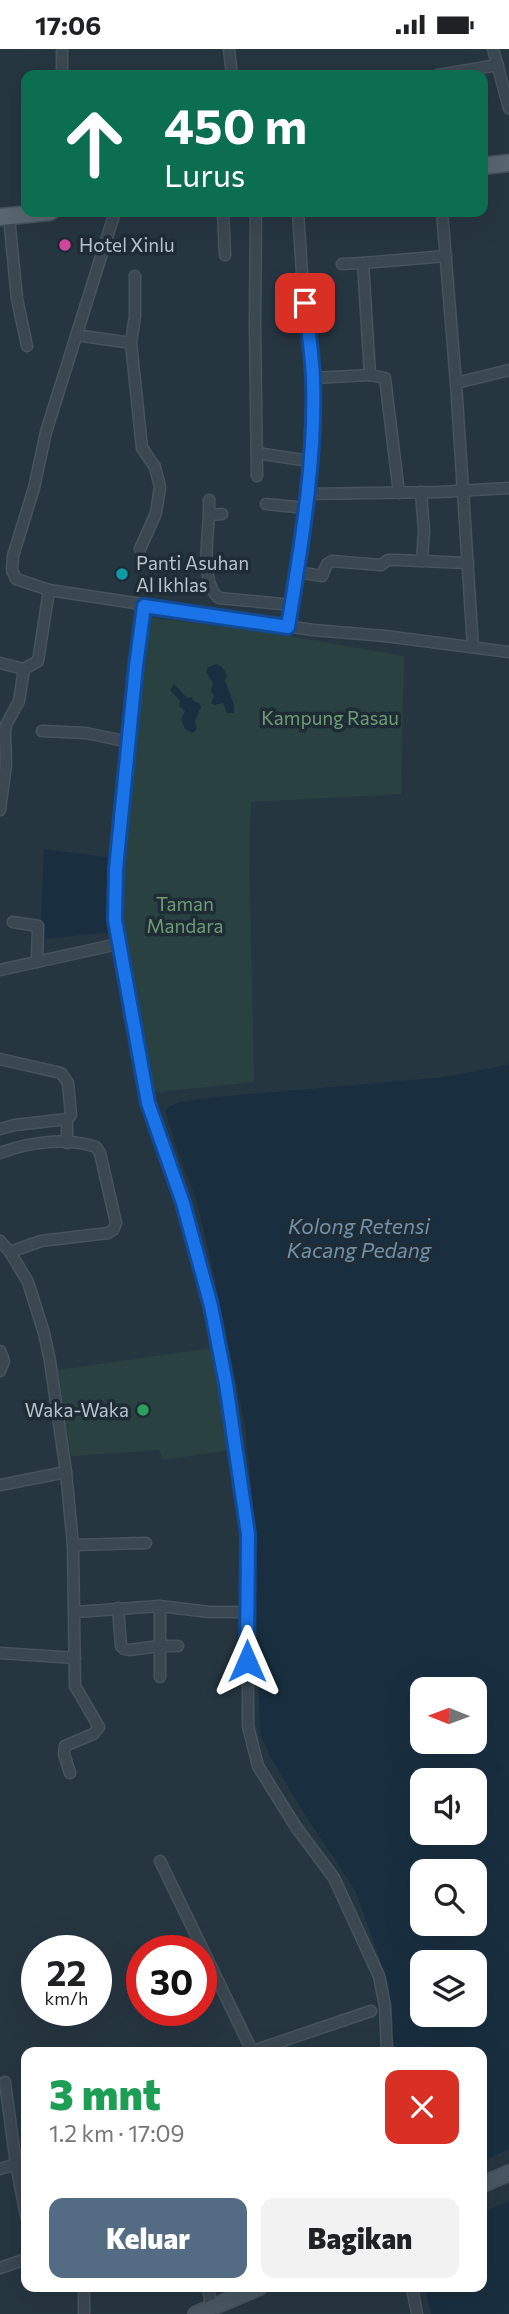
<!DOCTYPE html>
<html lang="id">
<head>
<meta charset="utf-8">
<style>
  body { margin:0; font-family:Commissioner,sans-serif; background:#f2f2f2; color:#202124; height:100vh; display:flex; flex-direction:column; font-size:26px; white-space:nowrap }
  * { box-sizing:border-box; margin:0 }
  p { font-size:23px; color:#757577 }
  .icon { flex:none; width:38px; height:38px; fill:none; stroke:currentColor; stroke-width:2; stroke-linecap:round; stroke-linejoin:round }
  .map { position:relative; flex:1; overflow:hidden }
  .drawer { position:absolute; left:21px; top:1998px; width:466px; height:245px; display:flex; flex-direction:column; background:#fff; border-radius:14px; box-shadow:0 7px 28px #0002 }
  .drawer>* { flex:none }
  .hud { position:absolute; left:21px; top:21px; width:467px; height:147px; border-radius:14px; box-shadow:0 7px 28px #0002; background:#0b6e4f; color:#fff; overflow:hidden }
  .needle { width:46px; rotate:271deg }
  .fabs { position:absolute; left:410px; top:1628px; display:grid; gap:14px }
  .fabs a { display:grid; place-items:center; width:77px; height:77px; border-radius:14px; background:#fff; box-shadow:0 7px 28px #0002; font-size:35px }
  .speed { position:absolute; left:21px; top:1886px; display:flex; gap:14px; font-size:35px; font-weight:700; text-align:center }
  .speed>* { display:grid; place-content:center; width:91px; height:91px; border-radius:50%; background:#fff; box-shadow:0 7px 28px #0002; line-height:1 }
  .speed small { font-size:18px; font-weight:400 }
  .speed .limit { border:10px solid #d22; background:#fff; color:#111 }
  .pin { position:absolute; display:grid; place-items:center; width:60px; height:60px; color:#fff; margin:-30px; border-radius:14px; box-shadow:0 4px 10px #0006 }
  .me { position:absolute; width:77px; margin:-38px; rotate:0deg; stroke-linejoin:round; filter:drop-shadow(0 0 5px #0008) }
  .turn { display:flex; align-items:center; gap:24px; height:147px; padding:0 28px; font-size:32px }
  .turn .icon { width:91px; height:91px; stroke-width:2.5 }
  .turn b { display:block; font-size:49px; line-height:60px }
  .round { display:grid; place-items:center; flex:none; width:74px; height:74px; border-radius:14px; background:#f2f2f2 }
  .head { display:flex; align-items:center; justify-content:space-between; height:119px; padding:0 28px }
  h1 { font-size:42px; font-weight:800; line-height:52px; color:#1e9e55 }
  .cta { display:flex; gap:14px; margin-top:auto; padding:14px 28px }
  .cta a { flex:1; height:80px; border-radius:14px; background:#536c83; color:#fff; font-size:28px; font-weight:800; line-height:80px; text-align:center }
  .cta a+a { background:#f2f2f2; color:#202124 }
  .status { display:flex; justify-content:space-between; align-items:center; height:49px; padding:0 35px; background:#fff; direction:ltr }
  .status svg { height:19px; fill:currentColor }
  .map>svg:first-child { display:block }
</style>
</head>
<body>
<div class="status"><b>17:06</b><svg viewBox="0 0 49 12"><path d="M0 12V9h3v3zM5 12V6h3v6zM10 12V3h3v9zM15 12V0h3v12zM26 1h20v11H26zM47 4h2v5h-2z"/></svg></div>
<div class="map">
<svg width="509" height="2265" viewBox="0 0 509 2265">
  <rect width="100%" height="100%" fill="#263641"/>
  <g fill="#294241">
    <path d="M154,569L253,581L404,607L401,745L251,753L249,803L254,1033L158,1043L153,1042L150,1038C136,968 120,901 119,830L144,579L147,571Z"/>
    <polygon points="212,1299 228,1401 163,1411 159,1401 71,1407 58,1321"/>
  </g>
  <g fill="#192f40" fill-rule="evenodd">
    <polygon points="217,615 222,618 227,626 225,631 234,656 234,664 227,664 223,654 214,656 211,654 214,647 211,642 213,634 206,623 208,618"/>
    <polygon points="174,635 187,649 192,648 193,652 199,654 201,658 195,672 197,680 193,684 185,680 181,670 185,662 179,657 180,652 170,641"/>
    <polygon points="44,800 113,809 115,883 40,890"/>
    <path d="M509,1013V2100L481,2113V2004H394L389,1936L356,1843L300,1758L271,1709L260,1685L253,1457L245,1377L209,1203L196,1150L177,1101L165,1060L179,1053L216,1048L445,1028L507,1016ZM422,1640H474V1692H422ZM422,1731H474V1783H422ZM422,1822H474V1874H422ZM422,1913H474V1965H422Z"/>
    <polygon points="509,2152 509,2265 431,2265 425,2238 481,2238 481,2164"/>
  </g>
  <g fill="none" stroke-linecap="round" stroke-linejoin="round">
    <g stroke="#47535d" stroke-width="13">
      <g id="minor">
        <polyline points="62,0 62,26"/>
        <polyline points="229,0 232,26"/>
        <polyline points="493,0 509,59"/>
        <polyline points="438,26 498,16"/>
        <polyline points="223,163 225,206"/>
        <polyline points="256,163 255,276 257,427"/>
        <polyline points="442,163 456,334 473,598"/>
        <polyline points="9,168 17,250 27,297"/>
        <polyline points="342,215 363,214"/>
        <polyline points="135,227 135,267 131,294 142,399 155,418 160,438 156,464 140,500"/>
        <polyline points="76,286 131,294"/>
        <polyline points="370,326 363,214 446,207"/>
        <polyline points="313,329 370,326 385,329 399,444"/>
        <polyline points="456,334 509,321"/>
        <polyline points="257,404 309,412"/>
        <polyline points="421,443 424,482 422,512"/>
        <polyline points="307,445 439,443 509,439"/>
        <polyline points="209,451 209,466"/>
        <polyline points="266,455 306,459"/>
        <path d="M222,465L209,466C208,488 200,534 219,549L292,556"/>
        <polyline points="297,523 322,527 327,515 332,512 381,516 388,511 397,511 468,514"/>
        <polyline points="49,541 16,530 12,521 13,507 34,439 46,383 115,163"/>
        <polyline points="144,557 136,617 116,820 115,871 148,1054 183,1154 211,1257 239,1416 248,1485 248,1677 258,1717 296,1778 334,1829 379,1927 385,1957 387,2004"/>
        <polyline points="288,578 307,445 313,329 303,239 298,163"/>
        <polyline points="0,614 24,620"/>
        <polyline points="42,682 86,684 129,693"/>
        <polyline points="0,761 6,716 5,683 6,676 19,652 24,620 38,612 49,541 313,581 385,587 509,603"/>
        <polyline points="13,873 38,877 37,913"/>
        <polyline points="0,921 118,895"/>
        <polyline points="0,1010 61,1024 68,1034 71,1066 67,1070 15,1076 0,1080"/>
        <polyline points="67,1070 67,1094"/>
        <path d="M0,1104C29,1093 65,1088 96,1098L100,1104L116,1174L113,1181L108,1184L41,1192L10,1203"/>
        <polyline points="0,1192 10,1203 28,1233 44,1284 50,1312 66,1423 73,1496 75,1637 99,1678 93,1685 65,1697 64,1705 70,1724"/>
        <polyline points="0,1302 4,1312 0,1322"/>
        <polyline points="0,1436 66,1423"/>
        <polyline points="73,1496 146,1494"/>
        <polyline points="160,1557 160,1597 178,1597"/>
        <polyline points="118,1559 121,1597 124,1600 129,1601 160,1597 160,1628"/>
        <polyline points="76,1563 160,1557 209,1563 248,1563"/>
        <polyline points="0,1604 75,1609"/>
        <polyline points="160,1812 253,2004"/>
        <polyline points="253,2002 371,1962"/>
        <polyline points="5,2033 16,2115 26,2167"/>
        <polyline points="0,2120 16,2115"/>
        <polyline points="0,2219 26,2210"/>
        <polyline points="84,2238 84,2265"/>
        <polyline points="208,2238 212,2264"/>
        <polyline points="412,2238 417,2265"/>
      </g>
    </g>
    <g stroke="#47535d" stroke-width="18">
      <g id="secondary">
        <polyline points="481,2136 509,2124"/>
        <polyline points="196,2265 260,2238"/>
      </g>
    </g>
    <g stroke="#47535d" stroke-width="19">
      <g id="primary">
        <polyline points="483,117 509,114"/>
        <polyline points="0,168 50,163"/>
      </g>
    </g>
    <use href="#minor" stroke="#3b4751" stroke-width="10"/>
    <use href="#secondary" stroke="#495764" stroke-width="14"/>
    <use href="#primary" stroke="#596771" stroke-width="16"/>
  </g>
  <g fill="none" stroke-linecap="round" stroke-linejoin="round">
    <g stroke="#114b97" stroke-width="18">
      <path id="route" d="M247,1612L248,1485L226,1335L211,1257L183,1154L148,1054L115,871L116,820L136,617L144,557L288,578C301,497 316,412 313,330C312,305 308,279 305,254"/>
    </g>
    <use href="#route" stroke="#1a73e8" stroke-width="12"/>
  </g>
  <circle fill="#d1479c" stroke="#1f2c36" stroke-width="2.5" cx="65" cy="196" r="7"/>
  <circle fill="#0f9aa8" stroke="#1f2c36" stroke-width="2.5" cx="122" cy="525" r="7"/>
  <circle fill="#2e9e5b" stroke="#1f2c36" stroke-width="2.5" cx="143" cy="1361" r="7"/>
  <g text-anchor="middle" stroke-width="7" stroke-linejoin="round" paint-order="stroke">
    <g font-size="19" fill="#b8c2cb" stroke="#1f2c36" text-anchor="start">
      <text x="79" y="203">Hotel Xinlu</text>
      <text x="136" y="521">Panti Asuhan<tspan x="136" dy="22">Al Ikhlas</tspan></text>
      <text x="129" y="1368" text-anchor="end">Waka-Waka</text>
    </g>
    <g font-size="19" fill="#6f9c72" stroke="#1f2c36">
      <text x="330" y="676">Kampung Rasau</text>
      <text x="185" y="862">Taman<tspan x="185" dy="22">Mandara</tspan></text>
    </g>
    <g font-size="21" font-style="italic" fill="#7192a9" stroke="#1f2c36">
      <text x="359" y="1185">Kolong Retensi<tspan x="359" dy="24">Kacang Pedang</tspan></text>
    </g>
  </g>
</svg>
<div class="fabs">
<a><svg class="needle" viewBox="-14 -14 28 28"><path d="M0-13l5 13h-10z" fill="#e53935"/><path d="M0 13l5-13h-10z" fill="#757577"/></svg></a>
<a><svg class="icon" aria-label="sound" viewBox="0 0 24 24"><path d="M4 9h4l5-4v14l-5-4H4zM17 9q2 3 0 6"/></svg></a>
<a><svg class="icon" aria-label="search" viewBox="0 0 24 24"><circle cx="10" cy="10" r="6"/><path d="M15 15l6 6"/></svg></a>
<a><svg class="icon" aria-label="layers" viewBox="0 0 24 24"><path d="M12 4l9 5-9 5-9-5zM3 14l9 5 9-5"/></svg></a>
</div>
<div class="speed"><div>22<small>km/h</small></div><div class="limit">30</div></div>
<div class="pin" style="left:305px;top:254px;background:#d93025"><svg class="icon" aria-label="arrive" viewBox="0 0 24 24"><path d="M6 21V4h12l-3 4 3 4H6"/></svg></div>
<svg class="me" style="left:247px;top:1612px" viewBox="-20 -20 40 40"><path d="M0-17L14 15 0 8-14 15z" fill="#1a73e8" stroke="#fff" stroke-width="4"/></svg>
<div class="hud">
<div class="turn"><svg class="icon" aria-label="ahead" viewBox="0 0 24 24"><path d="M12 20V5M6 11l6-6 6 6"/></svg><div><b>450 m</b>Lurus</div></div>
</div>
<section class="drawer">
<div class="head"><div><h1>3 mnt</h1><p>1.2 km · 17:09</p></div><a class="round" style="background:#d93025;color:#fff"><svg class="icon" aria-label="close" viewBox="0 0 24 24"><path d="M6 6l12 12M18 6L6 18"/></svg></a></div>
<div class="cta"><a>Keluar</a><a>Bagikan</a></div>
</section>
</div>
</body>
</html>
